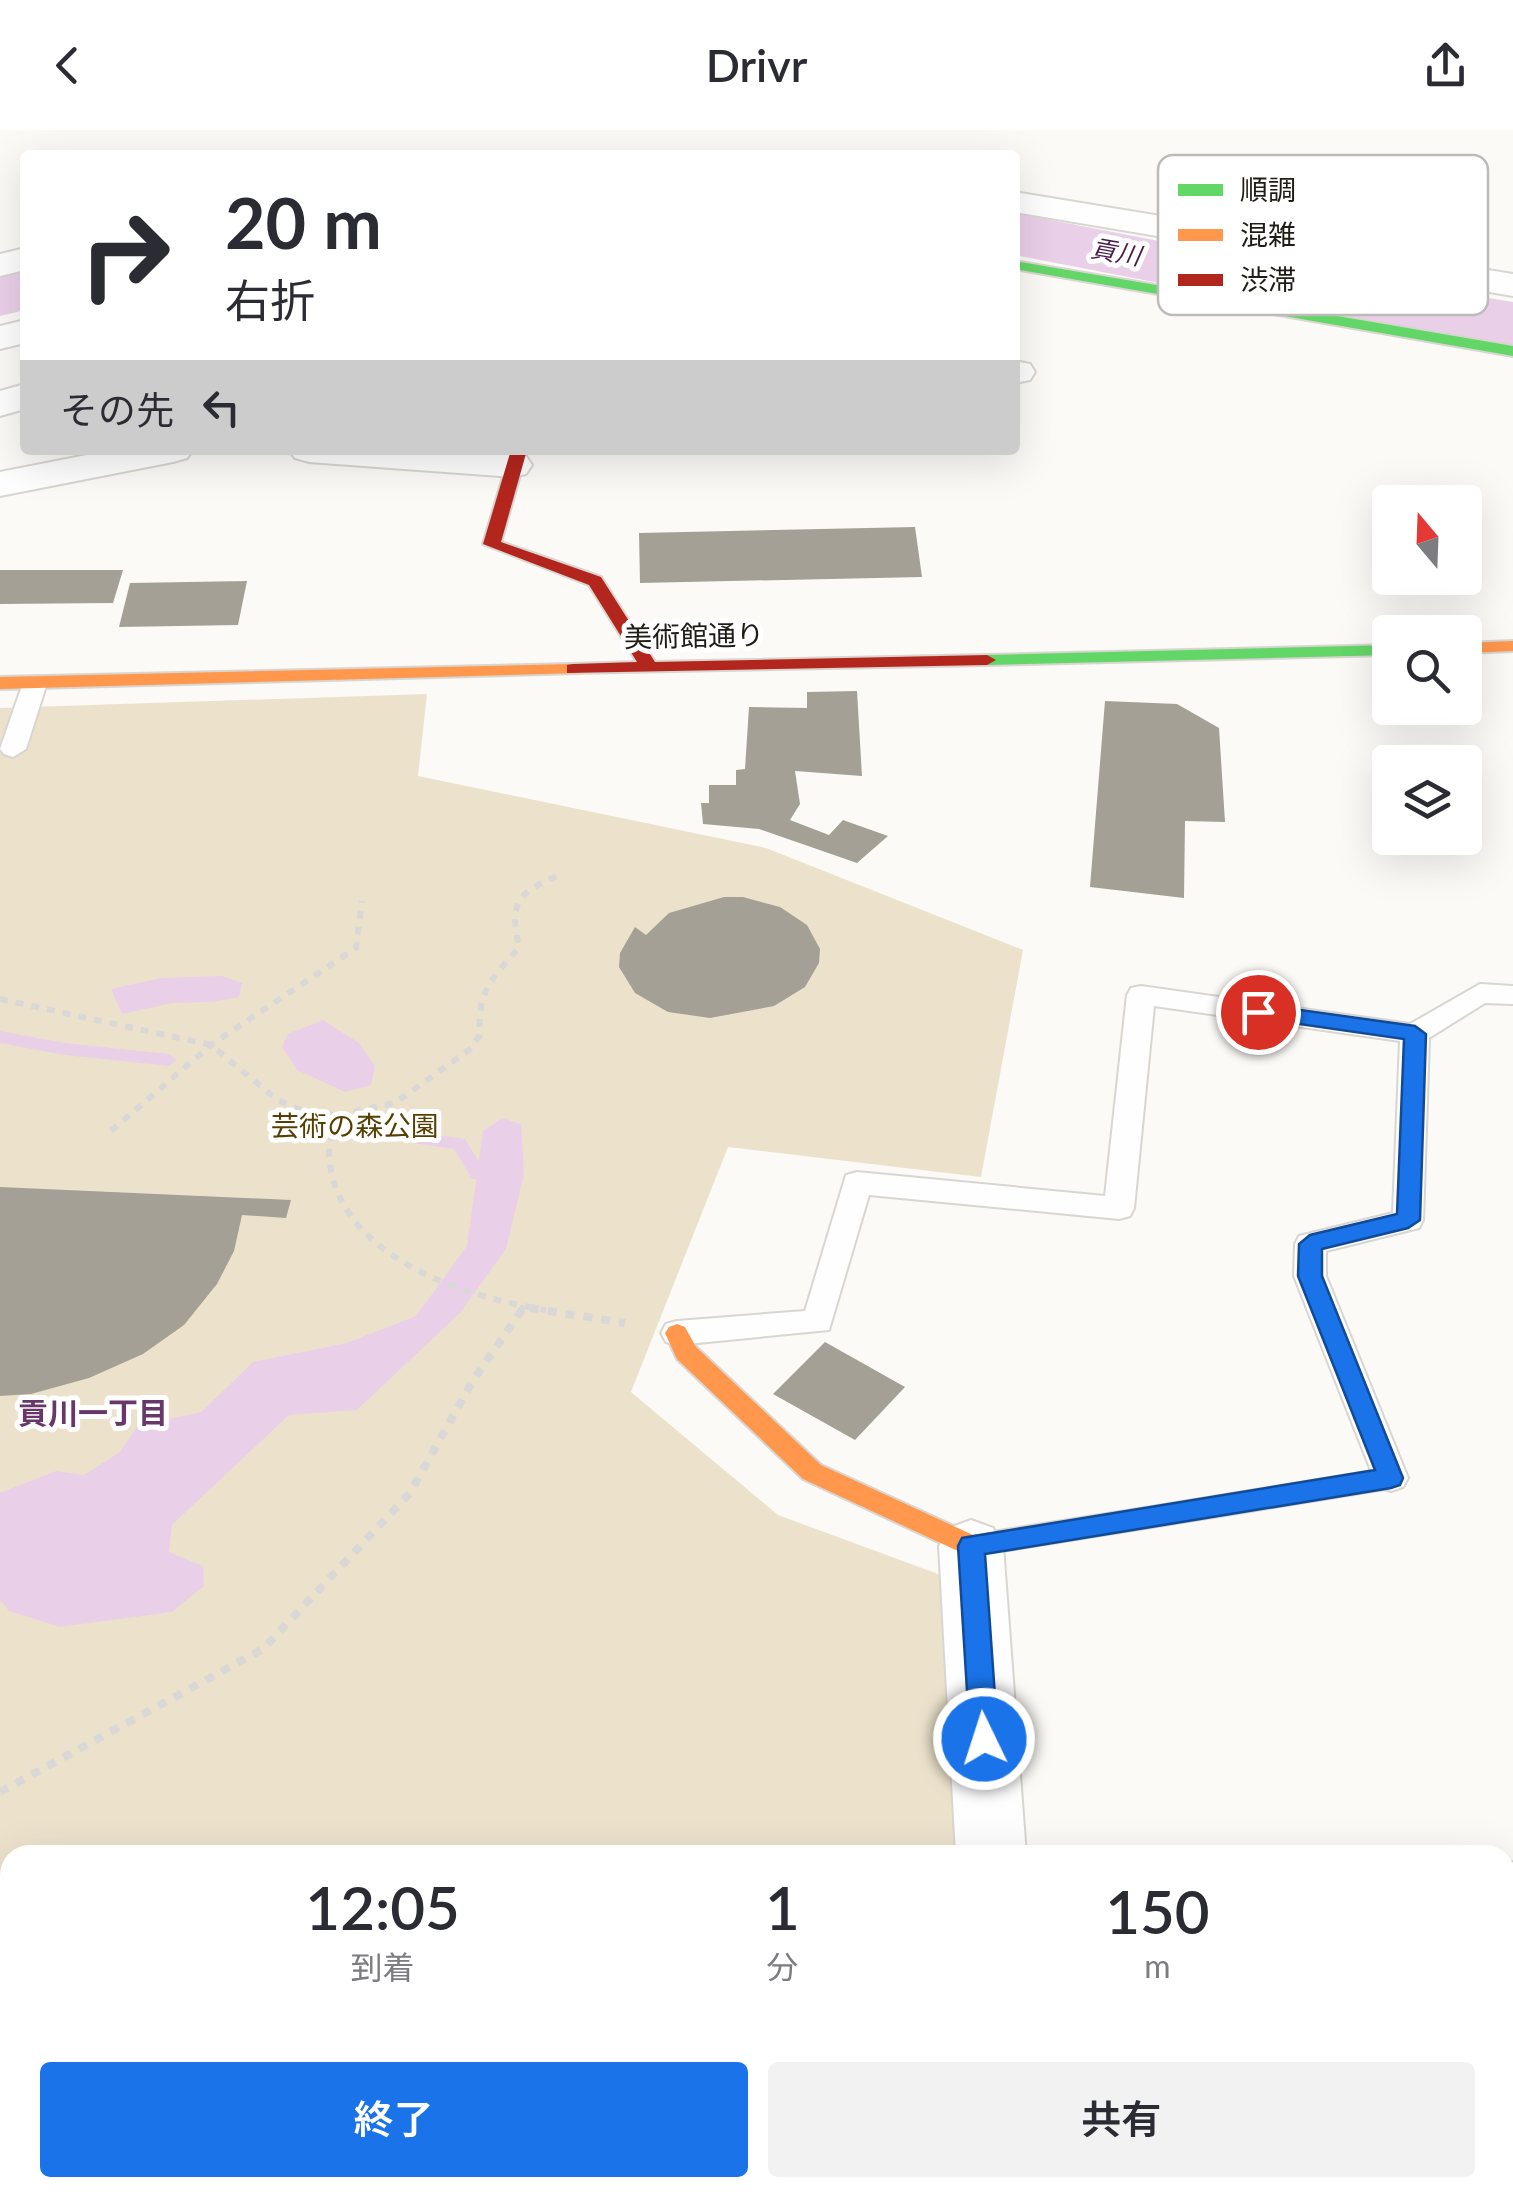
<!DOCTYPE html>
<html lang="ja">
<head>
<meta charset="utf-8">
<style>
  body { margin:0; font-family:Lato,"Noto Sans JP",sans-serif; background:#f2f2f3; color:#2b2b33; height:100vh; display:flex; flex-direction:column; font-size:38px; white-space:nowrap }
  * { box-sizing:border-box; margin:0 }
  p { font-size:32px; color:#7c7c81 }
  .icon { flex:none; width:55px; height:55px; fill:none; stroke:currentColor; stroke-width:2; stroke-linecap:round; stroke-linejoin:round }
  .map { position:relative; flex:1; overflow:hidden }
  .panel { position:absolute; left:0px; top:1715px; width:1515px; height:352px; display:flex; flex-direction:column; background:#fff; border-radius:30px 30px 0 0; box-shadow:0 10px 40px #0002 }
  .panel>* { flex:none }
  .hud { position:absolute; left:20px; top:20px; width:1000px; height:305px; border-radius:10px; box-shadow:0 10px 40px #0002; background:#fff; color:#2b2b33; overflow:hidden }
  .needle { width:65px; rotate:341deg }
  .buttons { position:absolute; left:1372px; top:355px; display:grid; gap:20px }
  .buttons a { display:grid; place-items:center; width:110px; height:110px; border-radius:10px; background:#fff; box-shadow:0 10px 40px #0002; font-size:50px }
  .pin { position:absolute; display:grid; place-items:center; width:85px; height:85px; color:#fff; margin:-42px; border:5px solid #fff; border-radius:50%; box-shadow:0 2px 10px #0007 }
  .me { position:absolute; width:110px; margin:-55px; rotate:356deg; stroke-linejoin:round; filter:drop-shadow(0 0 8px #0008) }
  .turn { display:flex; align-items:center; gap:35px; height:210px; padding:0 40px; font-size:45px }
  .turn .icon { width:130px; height:130px; stroke-width:2.5 }
  .turn b { display:block; font-size:70px; line-height:85px }
  .then { display:flex; align-items:center; height:95px; padding:0 40px; background:#0003; gap:20px; font-size:38px }
  .eta { display:flex; justify-content:space-evenly; align-items:center; height:170px; text-align:center }
  .eta b { font-size:60px; font-weight:600; line-height:70px }
  .primary-button { display:flex; gap:20px; margin-top:auto; padding:20px 40px }
  .primary-button a { flex:1; height:115px; border-radius:10px; background:#1a73e8; color:#fff; font-size:40px; font-weight:600; line-height:115px; text-align:center }
  .primary-button a+a { background:#f2f2f3; color:#2b2b33 }
  header { display:flex; justify-content:space-between; align-items:center; height:130px; padding:0 40px; background:#fff; font-size:45px; font-weight:600 }
  .map>svg:first-child { display:block }
</style>
</head>
<body>
<header><svg class="icon" aria-label="back" viewBox="0 0 24 24"><path d="M15 5l-7 7 7 7"/></svg>Drivr<svg class="icon" aria-label="share" viewBox="0 0 24 24"><path d="M12 15V3M7 8l5-5 5 5M5 13v7h14v-7"/></svg></header>
<div class="map">
<svg width="1513" height="2067" viewBox="0 0 1513 2067">
  <rect width="100%" height="100%" fill="#fbfaf6"/>
  <polygon fill="#ece2cc" points="427,564 418,646 766,718 1023,820 981,1047 728,1017 631,1262 778,1385 949,1448 963,1725 10,1725 10,1867 0,1866 0,578"/>
  <g fill="#eacfe9">
    <polygon points="222,846 242,853 239,867 213,872 172,873 122,884 111,859 161,848"/>
    <polygon points="323,890 359,913 375,936 371,955 345,962 297,940 282,917 288,904"/>
    <polygon points="502,988 521,994 524,1044 506,1119 460,1183 357,1280 289,1285 172,1395 169,1422 203,1436 204,1456 172,1482 60,1497 9,1481 0,1470 0,1363 56,1341 84,1345 120,1322 137,1296 201,1282 253,1232 347,1213 416,1186 467,1116 483,1001"/>
  </g>
  <g fill="none" stroke-linecap="round" stroke-linejoin="round">
    <g fill="#eacfe9" fill-rule="evenodd">
      <polygon points="0,901 65,913 169,924 177,930 169,936 65,925 0,913"/>
      <polygon points="390,981 396,983 416,1002 465,1009 487,1045 484,1049 472,1049 454,1019 405,1012 381,987"/>
    </g>
    <g fill="#eacfe9" fill-rule="evenodd">
      <polygon points="1015,83 1262,131 1513,172 1513,216 1262,173 1015,125"/>
      <polygon points="25,138 25,180 0,186 0,142"/>
    </g>
  </g>
  <g fill="#a4a096">
    <polygon points="915,397 922,447 640,453 639,403"/>
    <polygon points="0,440 123,440 113,473 0,474"/>
    <polygon points="247,451 238,495 119,497 130,453"/>
    <polygon points="857,561 862,646 795,641 800,674 790,690 829,705 843,690 888,706 857,733 759,699 703,694 701,673 709,673 709,655 736,655 736,640 745,639 749,577 807,578 807,562"/>
    <polygon points="1105,571 1177,574 1219,598 1225,692 1185,691 1184,768 1090,757"/>
    <polygon points="724,767 743,767 780,777 807,795 820,819 819,833 805,857 774,876 710,888 668,882 635,863 619,837 620,823 635,797 646,805 669,783"/>
    <polygon points="0,1057 291,1070 286,1088 242,1085 234,1121 217,1154 184,1195 143,1224 89,1248 31,1264 0,1266"/>
    <polygon points="825,1212 905,1257 855,1310 773,1264"/>
  </g>
  <g fill="none" stroke-linecap="round" stroke-linejoin="round">
    <g stroke="#d9d6d1" stroke-width="4">
      <g id="lane">
        <polygon points="35,546 47,553 26,619 13,627 4,624 0,619 23,553"/>
        <polygon points="1480,854 1513,856 1513,874 1485,873 1429,908 1423,1090 1419,1098 1326,1121 1326,1146 1408,1348 1403,1357 1391,1361 1379,1357 1374,1348 1294,1146 1295,1114 1299,1106 1393,1083 1400,911 1154,876 1134,1078 1130,1086 1119,1089 869,1065 829,1200 677,1215 666,1212 661,1203 666,1194 677,1191 805,1181 846,1045 857,1042 1105,1066 1127,865 1131,858 1141,856 1410,894"/>
      </g>
    </g>
    <g stroke="#d9d6d1" stroke-width="4">
      <g id="street">
        <polygon points="1015,62 1513,144 1513,166 1015,82"/>
        <polygon points="25,118 25,140 0,146 0,124"/>
        <polygon points="25,190 25,213 0,219 0,196"/>
        <polygon points="1015,231 1030,234 1035,242 1030,250 1015,253"/>
        <polygon points="25,254 25,279 0,286 0,261"/>
        <polygon points="112,320 193,320 187,328 173,332 0,366 0,342"/>
        <polygon points="289,320 472,320 526,326 532,335 526,344 512,347 309,332 295,328"/>
        <polygon points="971,1390 993,1398 1003,1416 1026,1725 956,1725 939,1416 949,1398"/>
        <polygon points="1513,1732 1513,1802 1505,1805 1505,1735"/>
        <polygon points="0,1851 10,1852 10,1920 0,1919"/>
        <polygon points="1038,2058 1134,2058 1138,2067 1041,2067"/>
        <polygon points="1197,2058 1278,2058 1275,2067 1193,2067"/>
      </g>
    </g>
    <g stroke="#d9d6d1" stroke-width="4">
      <g id="fast">
        <polygon points="1015,131 1513,216 1513,226 1015,139"/>
        <polygon points="1390,515 1390,525 987,535 978,530 987,525"/>
        <polygon points="1391,1338 1400,1341 1404,1348 1400,1355 1391,1358 1164,1395 1155,1392 1151,1385 1155,1378 1164,1375"/>
      </g>
    </g>
    <g stroke="#d9d6d1" stroke-width="4">
      <g id="slow">
        <polygon points="1513,511 1513,521 1465,523 1465,513"/>
        <polygon points="573,534 579,535 579,543 0,559 0,547"/>
        <polygon points="677,1194 685,1197 696,1217 821,1335 973,1405 1164,1375 1173,1378 1177,1385 1173,1392 1164,1395 971,1426 962,1423 803,1349 677,1229 665,1203 669,1197"/>
      </g>
    </g>
    <g stroke="#d9d6d1" stroke-width="4">
      <polygon id="jam" points="511,320 527,320 501,412 601,447 655,532 987,525 996,530 987,535 567,543 567,535 573,534 637,532 589,455 483,414"/>
    </g>
    <g stroke="#d9d8d7" stroke-width="6" stroke-dasharray="8 8" stroke-linecap="butt">
      <path d="M0,869L211,915L276,969L303,981L338,985C335,997 329,1011 329,1023C333,1125 463,1167 546,1180"/>
      <path d="M338,985L395,973L469,920L480,905C477,860 492,850 519,817C509,773 517,763 557,746"/>
      <polyline points="111,1001 211,915 356,818 362,771"/>
      <polyline points="521,1180 524,1176"/>
    </g>
    <g stroke="#d9d8d7" stroke-width="8" stroke-dasharray="9 9" stroke-linecap="butt">
      <polyline points="530,1178 625,1193"/>
      <polyline points="0,1662 263,1519 410,1363 472,1252 523,1178"/>
    </g>
    <use href="#lane" fill="#fefefe" fill-rule="evenodd"/>
    <use href="#street" fill="#fefefe" fill-rule="evenodd"/>
    <use href="#fast" fill="#63d668" fill-rule="evenodd"/>
    <use href="#slow" fill="#ff974d" fill-rule="evenodd"/>
    <use href="#jam" fill="#b3261e" fill-rule="evenodd"/>
  </g>
  <polygon fill="#1a73e8" stroke="#114b97" stroke-width="2.5" points="1258,874 1415,896 1426,904 1420,1090 1408,1098 1322,1119 1322,1146 1403,1348 1400,1355 1391,1358 985,1424 998,1609 994,1617 984,1621 974,1617 970,1609 958,1416 962,1408 1375,1340 1298,1146 1299,1114 1310,1105 1397,1084 1404,909 1251,887 1248,882"/>
  <g text-anchor="middle" stroke-width="10" stroke-linejoin="round" paint-order="stroke">
    <g font-size="25" font-style="italic" fill="#481b4b" stroke="#fff">
      <text transform="translate(1116 122) rotate(10)" y="9">貢川</text>
    </g>
    <g font-size="28" fill="#1f1c15" stroke="#fff">
      <text transform="translate(694 506) rotate(-1)" y="10">美術館通り</text>
    </g>
    <g font-size="28" fill="#563f02" stroke="#fff">
      <text x="355" y="1006">芸術の森公園</text>
    </g>
    <g font-size="30" font-weight="bold" fill="#67376a" stroke="#fff">
      <text x="93" y="1294">貢川一丁目</text>
    </g>
  </g>
  <rect x="1158" y="25" width="330" height="160" rx="15" fill="#fff" stroke="#bcbbb9" stroke-width="2.5"/>
  <rect x="1178" y="54" width="45" height="12" fill="#63d668"/>
  <rect x="1178" y="99" width="45" height="12" fill="#ff974d"/>
  <rect x="1178" y="144" width="45" height="12" fill="#b3261e"/>
  <g font-size="28" fill="#1f1c15">
    <text x="1240" y="70">順調</text>
    <text x="1240" y="115">混雑</text>
    <text x="1240" y="160">渋滞</text>
  </g>
</svg>
<div class="buttons">
<a><svg class="needle" viewBox="-14 -14 28 28"><path d="M0-13l5 13h-10z" fill="#e53935"/><path d="M0 13l5-13h-10z" fill="#7c7c81"/></svg></a>
<a><svg class="icon" aria-label="search" viewBox="0 0 24 24"><circle cx="10" cy="10" r="6"/><path d="M15 15l6 6"/></svg></a>
<a><svg class="icon" aria-label="layers" viewBox="0 0 24 24"><path d="M12 4l9 5-9 5-9-5zM3 14l9 5 9-5"/></svg></a>
</div>
<div class="pin" style="left:1258px;top:882px;background:#d93025"><svg class="icon" aria-label="arrive" viewBox="0 0 24 24"><path d="M6 21V4h12l-3 4 3 4H6"/></svg></div>
<svg class="me" style="left:984px;top:1609px" viewBox="-20 -20 40 40"><circle r="17" fill="#1a73e8" stroke="#fff" stroke-width="3"/><path d="M0-11L8 9 0 5-8 9z" fill="#fff"/></svg>
<div class="hud">
<div class="turn"><svg class="icon" aria-label="right" viewBox="0 0 24 24"><path d="M7 20v-9h11M14 6l5 5-5 5"/></svg><div><b>20 m</b>右折</div></div>
<div class="then">その先<svg class="icon" aria-label="left" viewBox="0 0 24 24"><path d="M17 20v-9H6M10 6l-5 5 5 5"/></svg></div>
</div>
<section class="panel">
<div class="eta">
<div><b>12:05</b><p>到着</p></div>
<div><b>1</b><p>分</p></div>
<div><b>150</b><p>m</p></div>
</div>
<div class="primary-button"><a>終了</a><a>共有</a></div>
</section>
</div>
</body>
</html>
